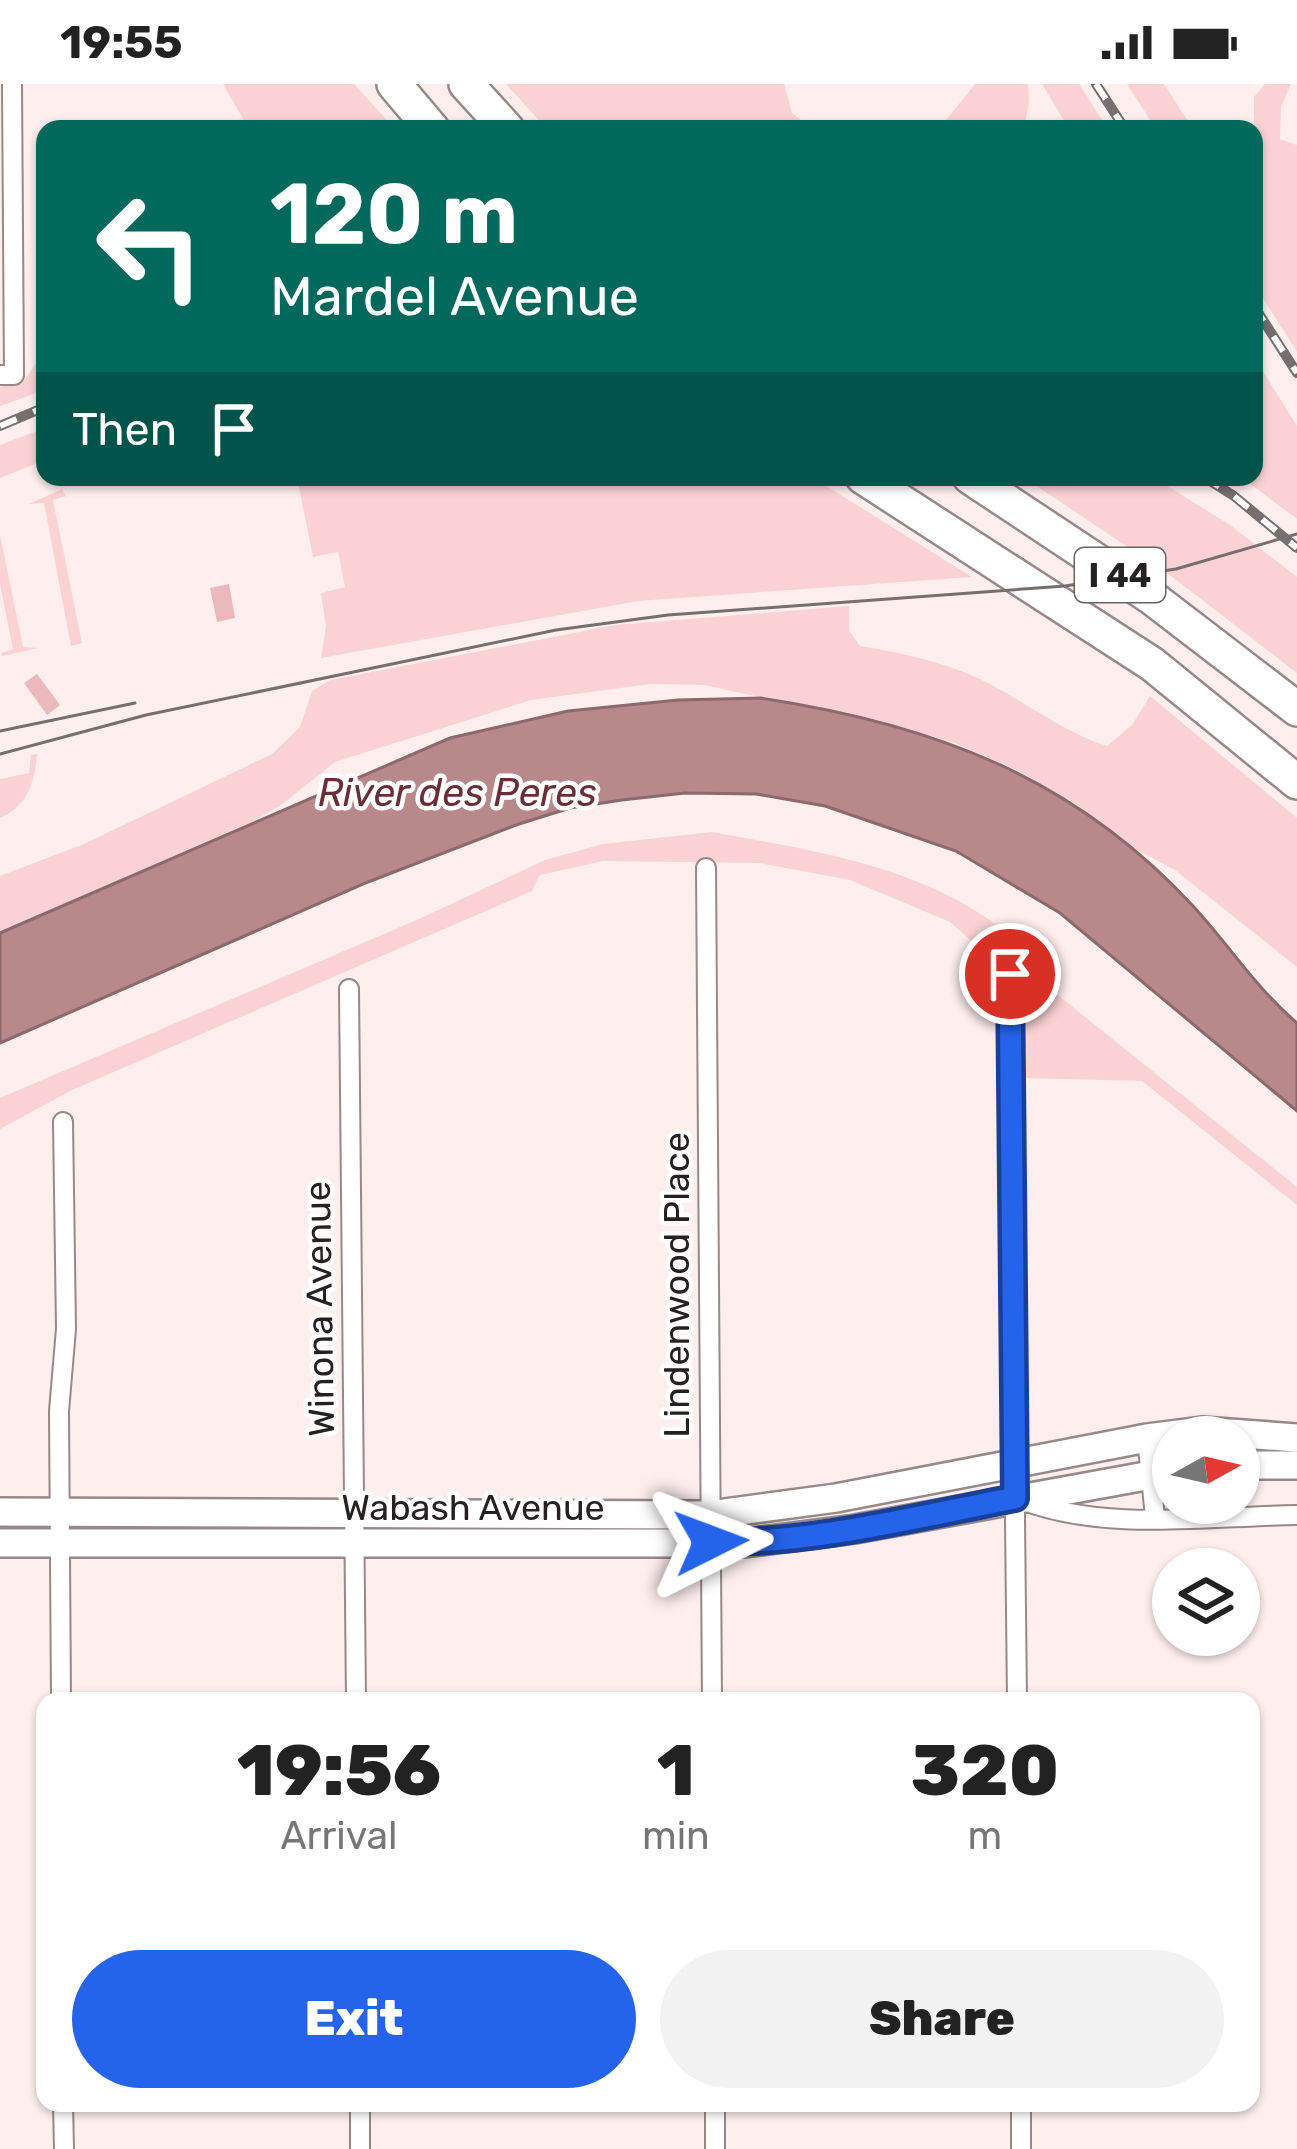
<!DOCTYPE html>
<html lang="en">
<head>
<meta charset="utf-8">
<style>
  body { margin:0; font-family:Rubik,sans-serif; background:#f2f2f2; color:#222; height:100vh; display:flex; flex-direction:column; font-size:45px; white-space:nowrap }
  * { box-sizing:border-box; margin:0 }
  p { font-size:39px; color:#767676 }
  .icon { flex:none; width:66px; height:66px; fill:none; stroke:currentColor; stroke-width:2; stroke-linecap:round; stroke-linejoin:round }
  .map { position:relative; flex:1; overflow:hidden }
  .side { position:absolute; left:36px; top:1608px; width:1224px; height:420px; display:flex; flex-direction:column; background:#fff; border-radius:24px; box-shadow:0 3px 9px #0004 }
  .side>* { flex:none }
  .banner { position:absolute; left:36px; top:36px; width:1227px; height:366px; border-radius:24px; box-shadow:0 3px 9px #0004; background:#00695c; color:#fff; overflow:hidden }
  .needle { width:78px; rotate:82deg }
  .buttons { position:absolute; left:1152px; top:1332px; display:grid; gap:24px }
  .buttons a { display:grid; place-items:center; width:108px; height:108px; border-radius:50%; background:#fff; box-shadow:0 3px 9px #0004; font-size:60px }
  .pin { position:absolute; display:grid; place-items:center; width:102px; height:102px; color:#fff; margin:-51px; border:6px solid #fff; border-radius:50%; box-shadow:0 3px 12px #0007 }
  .me { position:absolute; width:132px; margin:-66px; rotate:87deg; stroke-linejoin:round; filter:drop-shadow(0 0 9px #0008) }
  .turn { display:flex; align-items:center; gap:42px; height:252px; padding:0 36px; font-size:54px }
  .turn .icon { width:156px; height:156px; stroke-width:2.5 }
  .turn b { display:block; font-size:84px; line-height:102px }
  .then { display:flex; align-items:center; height:114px; padding:0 36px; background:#0003; gap:24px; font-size:45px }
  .eta { display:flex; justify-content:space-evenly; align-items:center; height:204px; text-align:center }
  .eta b { font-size:72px; font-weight:800; line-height:84px }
  .button { display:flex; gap:24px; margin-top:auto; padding:24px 36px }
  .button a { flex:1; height:138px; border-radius:72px; background:#2563eb; color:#fff; font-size:48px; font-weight:800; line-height:138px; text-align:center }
  .button a+a { background:#f2f2f2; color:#222 }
  .status { display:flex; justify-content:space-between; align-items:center; height:84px; padding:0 60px; background:#fff; direction:ltr }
  .status svg { height:33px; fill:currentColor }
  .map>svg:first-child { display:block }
</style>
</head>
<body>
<div class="status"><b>19:55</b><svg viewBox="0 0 49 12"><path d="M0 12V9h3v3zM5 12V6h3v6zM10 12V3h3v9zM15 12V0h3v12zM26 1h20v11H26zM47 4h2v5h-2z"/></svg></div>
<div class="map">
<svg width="1297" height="2065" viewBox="0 0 1297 2065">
  <rect width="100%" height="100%" fill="#feeeee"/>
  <g fill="#fbd2d4">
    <polygon points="223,0 354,0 395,45 249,45"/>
    <polygon points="506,0 784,0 792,29 812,45 547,45"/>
    <polygon points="975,0 1028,0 1029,19 1024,45 939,45"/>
    <polygon points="1042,0 1079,0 1108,45 1069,45"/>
    <polygon points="1127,0 1164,0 1193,45 1156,45"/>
    <polygon points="1265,0 1291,0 1281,23 1280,55 1297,61 1297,268 1254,200 1254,13"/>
    <polygon points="1254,273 1297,342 1297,435 1241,393 1254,393"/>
    <polygon points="45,276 45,306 0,322 0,303 26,294 36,279"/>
    <polygon points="45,344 45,376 0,394 0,361"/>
    <polygon points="297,393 812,393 972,493 638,517 321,574 326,542 321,509 345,503 338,468 313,473"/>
    <polygon points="1023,393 1153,393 1230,441 1297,493 1297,589 1171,492"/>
    <polygon points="62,405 66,412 53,416 82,559 71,562 44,419 29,420"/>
    <polygon points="0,451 23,563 38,564 2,572 1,569 13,565 0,500"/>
    <path d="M849,522V547L860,562C903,569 949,579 988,599C1028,620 1064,648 1107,662L1132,641L1150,612L1297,734V883L1175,786L1132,763L1074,719L1016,686L955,659L895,642L704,601L650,600L531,616L335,678L281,721L234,749L0,849V792L84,760L272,670L300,643L312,607L330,596L615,541Z"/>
    <path d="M37,670C35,698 27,723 0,734V695L29,689L31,671Z"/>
    <path d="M712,748C811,766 922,782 1003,846L992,861L996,878L950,838L850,796L759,779L603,777L540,791L532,807L72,1006L0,1045V1014L419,835L545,776L603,760Z"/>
    <polygon points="1029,894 1039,896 1297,1103 1297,1121 1142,997 1023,994 1022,900"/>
  </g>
  <path fill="#b8888b" stroke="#8c696b" stroke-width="3" d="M761,614C932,640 1073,692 1193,822C1229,861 1256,904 1297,939V1027L1060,829L956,767L825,722L756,710L685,709L622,716L570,724L519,740L368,798L0,959V849L450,654L568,627L678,616Z"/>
  <g fill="#ebb8bc">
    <polygon points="229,500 235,534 217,538 210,504"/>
    <polygon points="37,590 60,621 47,631 24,599"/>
  </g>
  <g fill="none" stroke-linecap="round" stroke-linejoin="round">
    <g stroke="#978989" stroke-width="22">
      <g id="street">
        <polyline points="0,291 14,291 12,0"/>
        <polyline points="706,784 712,1617"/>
        <polyline points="1009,890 1017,1617"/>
        <polyline points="349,905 356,1617"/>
        <polyline points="1147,1354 1155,1433"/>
        <path d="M1022,1416C1104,1448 1210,1432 1297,1431"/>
        <polyline points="61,1617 59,1327 66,1245 63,1038"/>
        <polyline points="63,2019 64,2065"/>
        <polyline points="360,2019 360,2065"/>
        <polyline points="715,2019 715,2065"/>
        <polyline points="1021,2019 1021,2065"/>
      </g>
    </g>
    <g stroke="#978989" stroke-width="32">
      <g id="secondary">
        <polyline points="1239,1381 1297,1381"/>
        <polyline points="0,1428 710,1431 836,1414 1147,1354 1202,1347 1297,1354"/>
        <polyline points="0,1459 745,1459 855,1445 1173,1387"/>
      </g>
    </g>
    <g stroke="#978989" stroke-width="38">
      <g id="highway">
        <polyline points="394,0 432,45"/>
        <polyline points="466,0 507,45"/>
        <polyline points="863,393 1152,580 1297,698"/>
        <polyline points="970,393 1151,513 1297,625"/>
      </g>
    </g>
    <use href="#street" stroke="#fff" stroke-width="18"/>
    <use href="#secondary" stroke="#fff" stroke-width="27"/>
    <use href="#highway" stroke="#fff" stroke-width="33"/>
    <g stroke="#776e6e" stroke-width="3">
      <polyline points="0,647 135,619"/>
      <polyline points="0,670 146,631 556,546 668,531 1065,502 1176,485 1297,450"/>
    </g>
    <g stroke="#776e6e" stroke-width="10">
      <g id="rail">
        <polyline points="1096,0 1125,45"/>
        <polyline points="1254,222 1297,289"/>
        <polyline points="0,342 45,323"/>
        <polyline points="1204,393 1234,412 1297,464"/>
      </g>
    </g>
    <use href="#rail" stroke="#fff" stroke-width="6" stroke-dasharray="18" stroke-linecap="butt"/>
  </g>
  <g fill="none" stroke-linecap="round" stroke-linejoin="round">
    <g stroke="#184099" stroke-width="30">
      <path id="route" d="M711,1458C812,1460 915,1433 1015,1414L1010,890"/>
    </g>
    <use href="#route" stroke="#2563eb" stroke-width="21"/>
  </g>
  <g text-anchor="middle" stroke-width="9" stroke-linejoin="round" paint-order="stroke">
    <rect fill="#fff" stroke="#676464" stroke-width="3" x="1075" y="464" width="90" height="54" rx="9"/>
    <g font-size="33" font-weight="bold" fill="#262121">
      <text x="1120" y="503">I 44</text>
    </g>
    <g font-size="36" fill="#262121" stroke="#fff">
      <text transform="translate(676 1201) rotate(-90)" y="13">Lindenwood Place</text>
      <text transform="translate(319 1225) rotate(-91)" y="13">Winona Avenue</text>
      <text x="473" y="1436">Wabash Avenue</text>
    </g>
    <g font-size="39" font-style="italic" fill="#6c2e36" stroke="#fff">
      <text x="457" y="722">River des Peres</text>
    </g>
  </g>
</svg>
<div class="buttons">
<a><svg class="needle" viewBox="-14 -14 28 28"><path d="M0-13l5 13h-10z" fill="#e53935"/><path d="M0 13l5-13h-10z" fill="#767676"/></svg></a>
<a><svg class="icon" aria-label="layers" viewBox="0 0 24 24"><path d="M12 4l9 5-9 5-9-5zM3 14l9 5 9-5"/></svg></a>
</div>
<div class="pin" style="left:1010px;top:890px;background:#d93025"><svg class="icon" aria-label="arrive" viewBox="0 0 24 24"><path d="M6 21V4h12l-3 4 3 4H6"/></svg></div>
<svg class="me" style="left:711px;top:1458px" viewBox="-20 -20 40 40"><path d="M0-17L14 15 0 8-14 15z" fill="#2563eb" stroke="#fff" stroke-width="4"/></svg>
<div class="banner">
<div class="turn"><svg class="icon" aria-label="left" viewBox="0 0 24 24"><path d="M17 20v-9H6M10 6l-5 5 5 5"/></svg><div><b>120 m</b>Mardel Avenue</div></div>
<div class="then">Then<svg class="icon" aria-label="arrive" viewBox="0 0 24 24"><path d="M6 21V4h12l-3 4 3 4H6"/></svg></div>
</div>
<section class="side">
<div class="eta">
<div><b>19:56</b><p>Arrival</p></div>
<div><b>1</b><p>min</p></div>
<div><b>320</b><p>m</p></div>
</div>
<div class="button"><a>Exit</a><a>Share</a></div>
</section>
</div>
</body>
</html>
